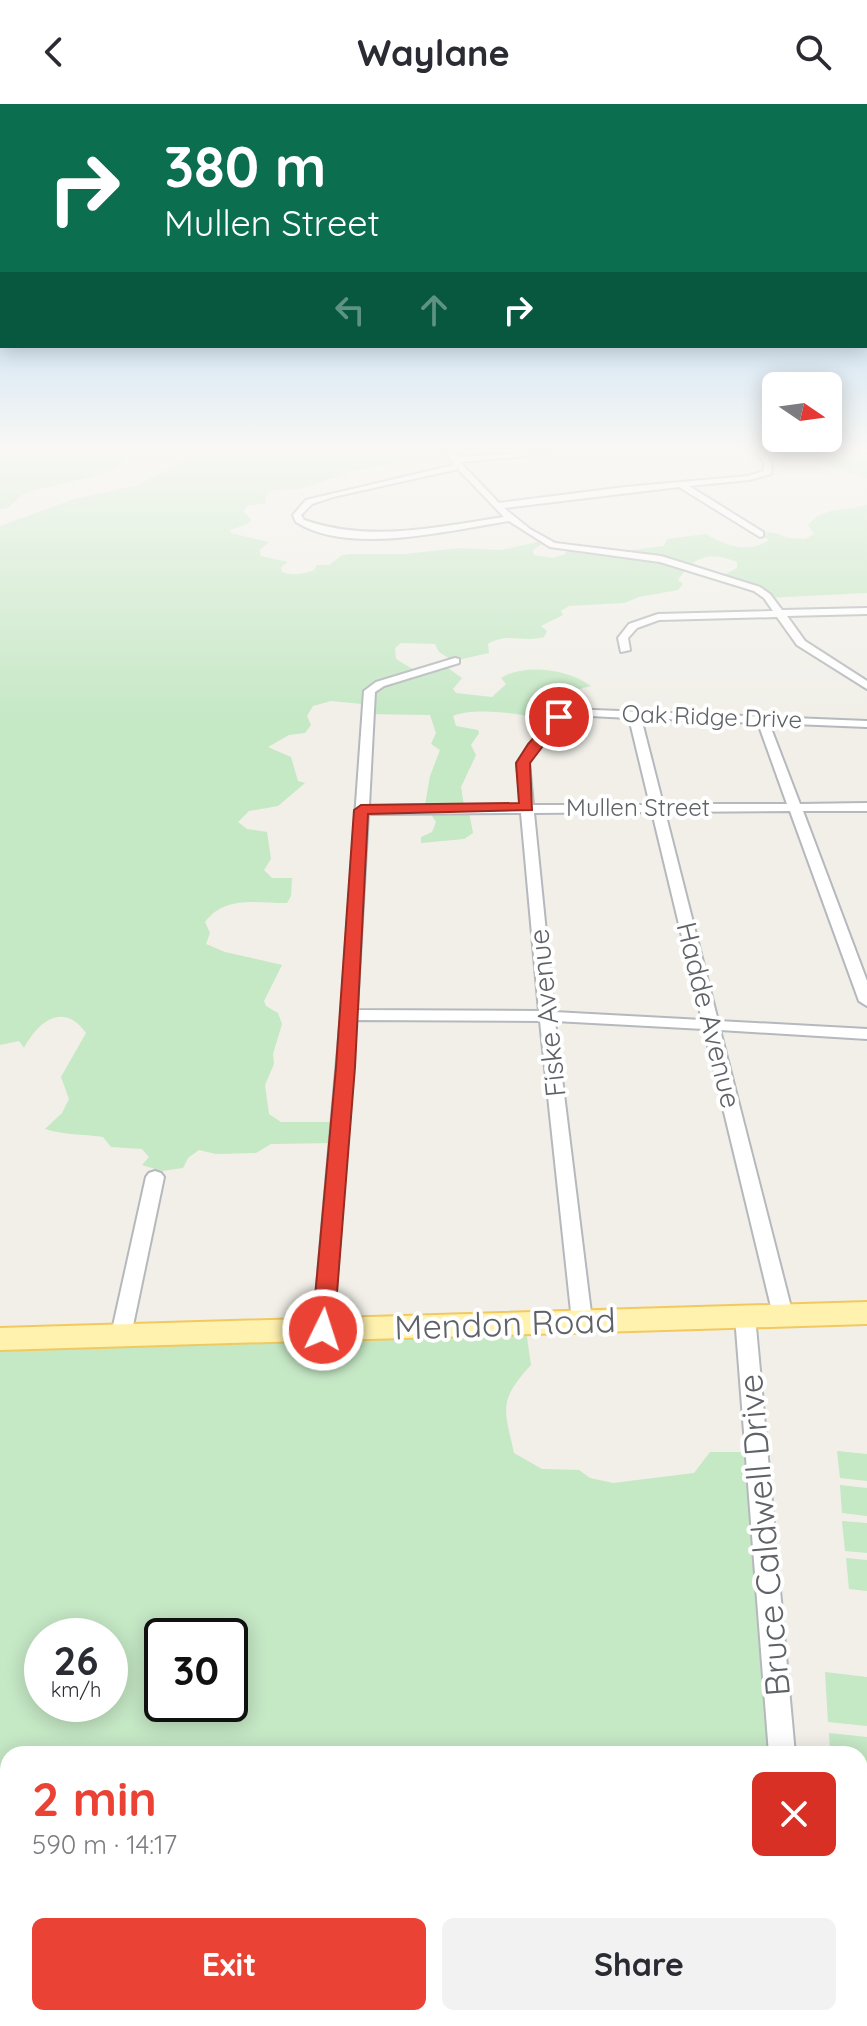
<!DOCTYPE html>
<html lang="en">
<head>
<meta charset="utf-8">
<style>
  body { margin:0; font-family:Quicksand,sans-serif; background:#f2f2f3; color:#2b2b33; height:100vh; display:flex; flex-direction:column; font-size:30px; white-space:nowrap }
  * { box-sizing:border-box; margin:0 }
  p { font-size:26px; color:#7c7c81 }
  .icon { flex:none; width:44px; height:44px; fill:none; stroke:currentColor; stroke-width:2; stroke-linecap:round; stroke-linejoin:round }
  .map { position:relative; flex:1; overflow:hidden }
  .sheet { position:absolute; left:0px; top:1642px; width:868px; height:280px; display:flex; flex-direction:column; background:#fff; border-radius:24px 24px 0 0; box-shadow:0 4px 20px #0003 }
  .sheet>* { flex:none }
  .banner { position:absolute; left:0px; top:0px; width:868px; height:244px; box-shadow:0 4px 20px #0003; background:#0b6e4f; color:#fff; overflow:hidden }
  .needle { width:52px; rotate:103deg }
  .tools { position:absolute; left:762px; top:268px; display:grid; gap:16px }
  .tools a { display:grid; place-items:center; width:80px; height:80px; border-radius:12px; background:#fff; box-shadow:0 4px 20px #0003; font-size:40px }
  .speed { position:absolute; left:24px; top:1514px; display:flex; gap:16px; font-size:40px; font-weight:700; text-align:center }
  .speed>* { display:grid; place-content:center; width:104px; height:104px; border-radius:50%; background:#fff; box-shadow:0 4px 20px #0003; line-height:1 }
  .speed small { font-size:20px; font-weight:400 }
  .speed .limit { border:4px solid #111; border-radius:12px; background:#fff; color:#111 }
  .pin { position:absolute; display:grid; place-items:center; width:68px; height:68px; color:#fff; margin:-34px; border:4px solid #fff; border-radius:50%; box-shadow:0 2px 8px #0007 }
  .me { position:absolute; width:88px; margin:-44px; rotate:4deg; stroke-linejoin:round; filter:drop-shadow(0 0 6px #0008) }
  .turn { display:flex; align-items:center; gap:28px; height:168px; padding:0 32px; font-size:36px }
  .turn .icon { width:104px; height:104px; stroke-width:2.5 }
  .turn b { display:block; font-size:56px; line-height:68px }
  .lanes { display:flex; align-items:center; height:76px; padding:0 32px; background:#0003; justify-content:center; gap:40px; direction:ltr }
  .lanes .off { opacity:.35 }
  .round { display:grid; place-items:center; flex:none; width:84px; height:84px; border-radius:12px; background:#f2f2f3 }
  .headline { display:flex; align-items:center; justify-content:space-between; height:136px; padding:0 32px }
  h1 { font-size:48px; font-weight:700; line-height:60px; color:#ea4335 }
  .cta { display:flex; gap:16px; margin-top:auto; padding:16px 32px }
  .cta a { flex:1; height:92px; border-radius:12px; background:#ea4335; color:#fff; font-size:32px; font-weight:700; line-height:92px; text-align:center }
  .cta a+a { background:#f2f2f3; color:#2b2b33 }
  header { display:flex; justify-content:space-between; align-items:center; height:104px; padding:0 32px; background:#fff; font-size:36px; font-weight:700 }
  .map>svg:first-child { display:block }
</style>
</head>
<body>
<header><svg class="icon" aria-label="back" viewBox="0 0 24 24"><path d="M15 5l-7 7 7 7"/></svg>Waylane<svg class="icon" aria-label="search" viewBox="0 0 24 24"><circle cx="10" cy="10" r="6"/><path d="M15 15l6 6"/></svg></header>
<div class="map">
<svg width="867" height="1922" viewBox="0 0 867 1922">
  <rect width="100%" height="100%" fill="#f1efe8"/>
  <g fill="#c5e8c5" fill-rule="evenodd">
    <polygon points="11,348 39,348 37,351 51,348 137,348 109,369 35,386 22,391 8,404 0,405 0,351"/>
    <path d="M199,348H450V351H432L351,368L299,385L274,386L266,392L265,397L268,399L247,402L243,408L251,415L248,420L230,426L231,429L269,438L260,446L261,452L288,458L281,463L282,468C294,472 303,470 314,466L317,461H329L342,451L351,450H404L460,444L501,446L541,437L545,438L533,446L534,451L553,454L565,450L569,443L617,448L664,442L667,435L706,430C726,442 748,450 769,436L754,427L774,429L789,434L805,435L814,430L808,421C822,403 847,406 867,401V489L767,494L759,487L721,472L737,464V458C708,447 694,452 678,476L683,480L678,486L639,493L624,499L569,502L561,507L563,511L541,522L547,527L544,533C524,539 507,528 488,540L489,549L453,557L439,548L435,540L401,539L395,544L396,555L416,567L444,561L462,574L453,585L456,589L492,593L506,580L501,574C524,559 569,565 591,582L556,591L548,598L565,607L553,617C528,611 476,602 453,612L456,622L478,626L479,629L471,641L476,651L461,683L464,702L468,703L473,729L464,735L421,739V733L432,728L436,718L425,701L430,672L440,646L431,640L436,629L430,611L366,610L362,600L331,597L313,602L307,612L311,621L305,629L289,631L268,643L291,653L298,677L305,679L278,702L249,707L238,718L247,725L267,728L271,755L264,766L272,774H292L291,792L287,799C256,799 225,791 205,818L210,829L206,840L225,848L282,861L264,897L266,902L278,909L282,920L273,950L274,960L265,981L269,1010L281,1018H337L332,1039L271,1040L256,1049L216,1050L199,1046L188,1054L183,1064L162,1067L142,1061L149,1053L142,1045L111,1043L103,1033C83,1030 64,1031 45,1025L62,1009L69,995L61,973L86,929C63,897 38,918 24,944L19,937L0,941V422L74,395L136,382Z"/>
    <polygon points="824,348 867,348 867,374 833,364"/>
    <path d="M525,1220L531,1261C498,1297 504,1304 514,1349L542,1365L579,1366L590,1374L613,1379L694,1369L710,1348H752L768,1650H8V1914H721V1922H0V1235ZM42,1532H110V1600H42ZM162,1532H230V1600H162Z"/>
    <polygon points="837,1347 867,1350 867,1377 840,1374"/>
    <polygon points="840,1381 867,1384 867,1412 842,1409"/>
    <polygon points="842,1417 867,1419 867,1449 845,1447"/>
    <polygon points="846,1454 867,1456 867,1487 849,1485"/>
    <polygon points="825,1568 867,1573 867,1622 828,1618"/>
    <polygon points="829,1629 867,1633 867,1686 860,1685 860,1650 830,1650"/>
  </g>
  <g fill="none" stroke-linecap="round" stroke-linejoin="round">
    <g stroke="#b5b8bc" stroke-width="4">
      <g id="minor">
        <path d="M447,348H455L458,353L548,348L544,350L460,358L499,399L625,383L748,372L764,367V359L757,348H765L772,359L771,370L749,376L689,382L763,428V432L760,433L679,383L504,404L530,425L555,439L661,452L760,483L770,490L782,506L867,504V510L787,512L805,537L867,577V585L797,541L777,513L659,516L637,524L628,534L630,546L621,548L618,534L629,520L658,510L773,507L764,494L754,487L660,458L550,443L509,417C450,426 349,452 296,418L293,411L306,396L454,361ZM458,365L504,413C436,423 370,439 304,416L301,411L312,400L333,393Z"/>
        <path d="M455,554L459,555V559L384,582L375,588L369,702L521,701L517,659L544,621L569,605L867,617V623L769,619L800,700L867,699V707H803L867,877V902L859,897L790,707L665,708L718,917L867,925V935L720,926L793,1211L790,1216L783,1218L776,1216L773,1211L704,925L555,917L592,1217L589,1222L582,1224L575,1222L572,1217L540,917L356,916L333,1226L330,1231L323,1233L316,1231L313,1226L341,911L364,587L376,578ZM571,611L629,614L650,701H533L529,659L546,633ZM641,614L758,619L787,700H663ZM652,708L702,916L554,908L534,709ZM521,709L539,907L357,906L368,710Z"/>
        <polygon points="155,1067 161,1069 164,1073 131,1231 128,1236 121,1238 114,1236 111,1231 146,1073 149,1069"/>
        <polygon points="745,1205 752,1207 755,1212 795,1650 769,1650 735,1212 738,1207"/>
        <polygon points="790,1914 818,1914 816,1922 792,1922"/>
      </g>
    </g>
    <g stroke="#f2c960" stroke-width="4">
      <polygon id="primary" points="867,1198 867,1220 0,1246 0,1224"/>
    </g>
    <use href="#minor" fill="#fff" fill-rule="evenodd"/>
    <use href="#primary" fill="#fff2af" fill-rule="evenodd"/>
  </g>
  <linearGradient id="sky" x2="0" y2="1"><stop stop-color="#8fc3f1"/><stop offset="0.56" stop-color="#f9f8f5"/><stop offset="1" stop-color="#f9f8f5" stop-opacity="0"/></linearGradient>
  <rect width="867" height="617" fill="url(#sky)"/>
  <polygon fill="#ea4335" stroke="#982c22" stroke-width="2" points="554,611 565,613 530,659 532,706 368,710 355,963 334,1226 331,1232 323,1234 315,1232 312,1226 336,963 354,706 361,701 519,699 516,659 528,640"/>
  <g text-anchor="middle" stroke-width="8" stroke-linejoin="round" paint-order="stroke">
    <g font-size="24" fill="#5f6368" stroke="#fff">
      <text transform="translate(712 613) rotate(2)" y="8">Oak Ridge Drive</text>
      <text x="638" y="712">Mullen Street</text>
    </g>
    <g font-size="28" fill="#5f6368" stroke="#fff">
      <text transform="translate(547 909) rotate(-96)" y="10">Fiske Avenue</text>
      <text transform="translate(709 911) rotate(76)" y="10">Hadde Avenue</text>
    </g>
    <g font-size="34" fill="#5f6368" stroke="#fff">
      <text transform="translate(505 1220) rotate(-2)" y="12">Mendon Road</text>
      <text transform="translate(764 1431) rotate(-95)" y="12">Bruce Caldwell Drive</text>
    </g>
  </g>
</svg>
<div class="tools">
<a><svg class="needle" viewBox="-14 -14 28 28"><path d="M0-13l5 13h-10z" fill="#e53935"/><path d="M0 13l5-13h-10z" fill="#7c7c81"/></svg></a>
</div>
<div class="speed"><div>26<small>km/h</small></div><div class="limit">30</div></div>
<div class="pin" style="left:559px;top:613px;background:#d93025"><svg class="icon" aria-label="arrive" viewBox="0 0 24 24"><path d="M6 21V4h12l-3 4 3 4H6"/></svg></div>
<svg class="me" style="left:323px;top:1226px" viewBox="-20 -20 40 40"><circle r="17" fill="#ea4335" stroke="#fff" stroke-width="3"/><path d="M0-11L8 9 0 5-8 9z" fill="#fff"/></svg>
<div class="banner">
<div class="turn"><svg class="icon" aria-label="right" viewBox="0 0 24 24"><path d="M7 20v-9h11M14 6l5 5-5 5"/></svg><div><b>380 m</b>Mullen Street</div></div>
<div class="lanes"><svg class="icon off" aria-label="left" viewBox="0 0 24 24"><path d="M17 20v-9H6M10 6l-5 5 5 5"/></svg><svg class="icon off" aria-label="ahead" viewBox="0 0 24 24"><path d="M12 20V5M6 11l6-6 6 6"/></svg><svg class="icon" aria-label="right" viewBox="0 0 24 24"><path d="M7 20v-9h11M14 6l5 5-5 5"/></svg></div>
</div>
<section class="sheet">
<div class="headline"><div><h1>2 min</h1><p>590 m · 14:17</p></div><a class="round" style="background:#d93025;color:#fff"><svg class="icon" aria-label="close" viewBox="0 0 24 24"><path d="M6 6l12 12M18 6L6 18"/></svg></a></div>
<div class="cta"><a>Exit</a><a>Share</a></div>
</section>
</div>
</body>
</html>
